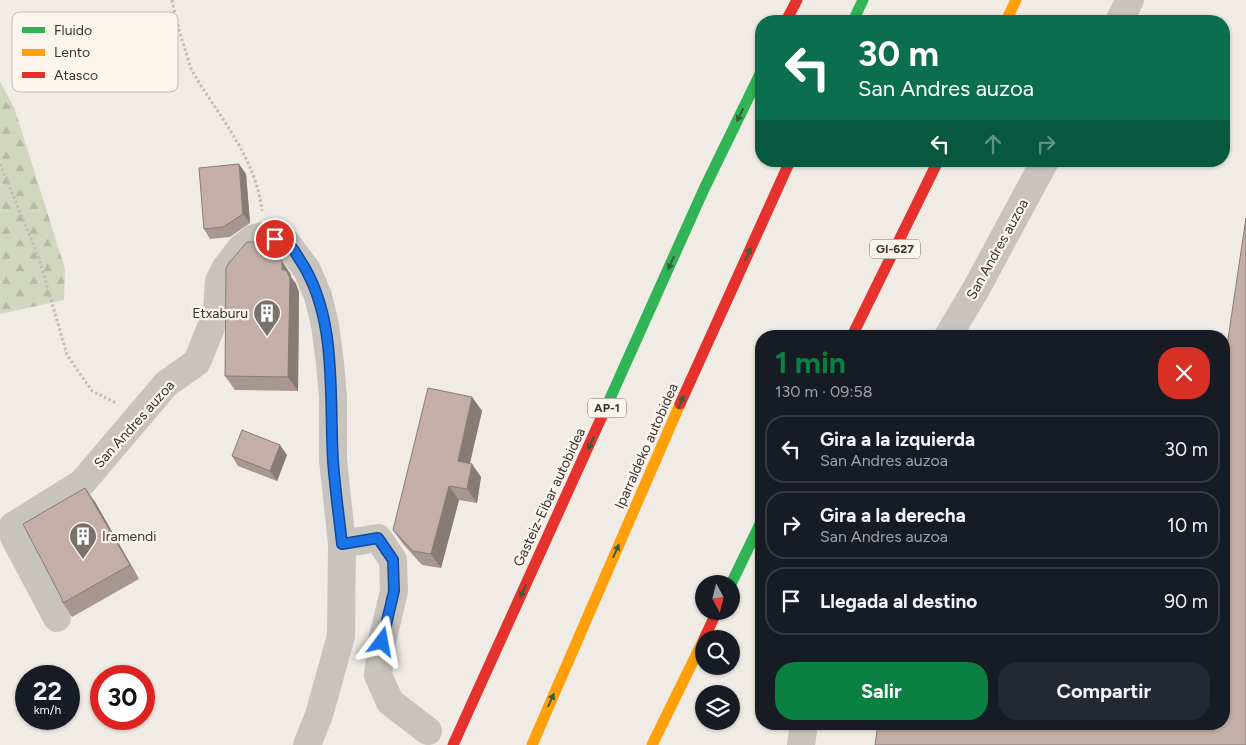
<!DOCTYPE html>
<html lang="es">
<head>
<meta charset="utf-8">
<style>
  body { margin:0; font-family:Figtree,sans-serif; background:#242831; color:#f1f3f6; height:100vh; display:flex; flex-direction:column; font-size:19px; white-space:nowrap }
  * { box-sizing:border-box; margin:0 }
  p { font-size:16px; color:#9ea1a6 }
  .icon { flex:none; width:28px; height:28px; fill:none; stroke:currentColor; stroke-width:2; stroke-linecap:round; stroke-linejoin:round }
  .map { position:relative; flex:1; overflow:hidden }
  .side { position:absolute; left:755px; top:330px; width:475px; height:400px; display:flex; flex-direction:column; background:#171b24; border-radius:20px; box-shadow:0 1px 4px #0004 }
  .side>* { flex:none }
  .hud { position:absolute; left:755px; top:15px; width:475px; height:152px; border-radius:20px; box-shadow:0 1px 4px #0004; background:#0b6e4f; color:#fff; overflow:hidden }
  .needle { width:32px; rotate:173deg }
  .controls { position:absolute; left:695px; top:575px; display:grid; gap:10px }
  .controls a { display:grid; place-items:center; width:45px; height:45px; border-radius:50%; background:#171b24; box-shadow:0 1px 4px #0004; font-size:25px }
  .speed { position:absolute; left:15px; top:665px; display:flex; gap:10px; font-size:25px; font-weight:700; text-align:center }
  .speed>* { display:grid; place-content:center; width:65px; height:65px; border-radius:50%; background:#171b24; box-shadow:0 1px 4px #0004; line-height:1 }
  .speed small { font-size:12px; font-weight:400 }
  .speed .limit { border:8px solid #d22; background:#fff; color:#111 }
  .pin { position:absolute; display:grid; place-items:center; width:42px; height:42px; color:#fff; margin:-21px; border:2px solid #fff; border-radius:50%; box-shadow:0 1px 5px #0007 }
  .me { position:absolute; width:55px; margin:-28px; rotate:13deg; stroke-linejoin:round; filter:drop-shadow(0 0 4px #0008) }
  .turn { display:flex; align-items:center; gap:18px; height:105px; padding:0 20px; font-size:22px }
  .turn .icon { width:65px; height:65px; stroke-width:2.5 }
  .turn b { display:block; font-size:35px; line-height:42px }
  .lanes { display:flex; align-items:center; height:48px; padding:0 20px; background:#0003; justify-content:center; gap:25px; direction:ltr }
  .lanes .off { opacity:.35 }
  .round { display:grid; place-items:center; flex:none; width:52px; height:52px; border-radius:20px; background:#242831 }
  .summary { display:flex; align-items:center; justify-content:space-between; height:85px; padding:0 20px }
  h1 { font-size:30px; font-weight:700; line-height:38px; color:#0b8043 }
  .action { display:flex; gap:10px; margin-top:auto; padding:10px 20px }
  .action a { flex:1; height:58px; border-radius:20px; background:#0b8043; color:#fff; font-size:20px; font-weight:700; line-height:58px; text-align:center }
  .action a+a { background:#242831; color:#f1f3f6 }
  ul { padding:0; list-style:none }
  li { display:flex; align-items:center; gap:15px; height:68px; margin:0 10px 8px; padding:0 10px; border:2px solid #363941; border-radius:20px }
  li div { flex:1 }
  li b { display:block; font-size:19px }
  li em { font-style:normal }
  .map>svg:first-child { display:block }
</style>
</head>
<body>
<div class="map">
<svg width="1246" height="745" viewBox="0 0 1246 745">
  <defs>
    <pattern id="forest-firs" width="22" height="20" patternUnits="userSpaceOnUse" patternTransform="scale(1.25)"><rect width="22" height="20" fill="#d1d6bf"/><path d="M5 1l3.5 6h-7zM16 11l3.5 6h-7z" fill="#b4b8a4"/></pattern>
  </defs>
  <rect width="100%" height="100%" fill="#f0ebe5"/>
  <polygon fill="url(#forest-firs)" points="0,81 15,110 65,269 64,300 0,314"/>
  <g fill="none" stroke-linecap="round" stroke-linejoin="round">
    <g stroke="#c2bbb6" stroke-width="3" stroke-dasharray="2.5 2.5" stroke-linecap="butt">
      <path d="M172,0C176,18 180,35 186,52C188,59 190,68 194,74C220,118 256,158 262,211"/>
      <polyline points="0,164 39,258 67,355 92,391 116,403"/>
    </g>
    <g stroke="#c9c3be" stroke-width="28">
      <polyline points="1119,21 1130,0"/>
      <polyline points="948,336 976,289 1045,161"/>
      <polyline points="57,618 14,537 13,526 82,483 166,384 197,362 217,312 219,281 225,269 241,248 254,238 264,236 286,242 307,270 318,296 325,325 330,363 333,397 333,460 342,544 378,538 393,560 394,591 382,642 378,675 390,702 428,731"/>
      <polyline points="307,745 319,715 341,636 342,544"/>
      <polyline points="801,745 804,724"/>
    </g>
    <g stroke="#30b455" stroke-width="11">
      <polyline points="853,21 863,0"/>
      <polyline points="608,403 704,189 761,72"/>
      <polyline points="731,584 761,522"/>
    </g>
    <g stroke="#ff9f0a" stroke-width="11">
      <polyline points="1006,21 1016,0"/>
      <polyline points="532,745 680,404"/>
      <polyline points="652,745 704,639"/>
    </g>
    <g stroke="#e5322d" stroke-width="11">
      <polyline points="786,21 797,0"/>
      <polyline points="852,336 938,161"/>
      <polyline points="680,404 790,161"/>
      <polyline points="704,639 717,611"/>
      <polyline points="453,745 608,403"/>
    </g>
  </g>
  <g fill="#a89690">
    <polygon points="246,174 250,223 230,237 210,239 204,229"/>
    <polygon points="282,261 291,275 291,277 296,284 299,292 298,391 235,390 225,376"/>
    <polygon points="472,397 482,411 470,463 481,477 477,503 459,500 441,568 422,565 403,544 393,530"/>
    <polygon points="287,455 277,481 238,466 232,456"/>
    <polygon points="95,502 139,579 72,617 63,603"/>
  </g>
  <g fill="#887a75">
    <polygon points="239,164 246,174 250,223 243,214"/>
    <polygon points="282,261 291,275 291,277 296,284 299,292 298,391 288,377"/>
    <polygon points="472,397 482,411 467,475 458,461"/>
    <polygon points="280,445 287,455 277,481 270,471"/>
    <polygon points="472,464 481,477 477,503 467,489"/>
    <polygon points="449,486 459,500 441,568 431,554"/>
    <polygon points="85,488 95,502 139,579 130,565"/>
  </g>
  <g fill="#c3afa7" stroke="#887a75">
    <polygon points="239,164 243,214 223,227 204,229 199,168"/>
    <polygon points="1246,218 1246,745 875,745 878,724 1224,724 1224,366"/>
    <polygon points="247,242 267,242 282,261 282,270 286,270 290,278 288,377 225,376 226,268 229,263"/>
    <polygon points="428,388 472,397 458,461 472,464 467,489 449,486 431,554 413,551 393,530"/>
    <polygon points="242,430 280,445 270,471 232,456"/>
    <polygon points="85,488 130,565 63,603 61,597 23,524"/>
  </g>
  <defs><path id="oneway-solid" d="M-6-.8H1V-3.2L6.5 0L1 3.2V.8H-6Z" transform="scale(1.25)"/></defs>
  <g fill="#375e3a">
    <use href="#oneway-solid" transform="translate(740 115) rotate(116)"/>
    <use href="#oneway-solid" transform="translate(748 254) rotate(-66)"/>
    <use href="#oneway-solid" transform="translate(671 263) rotate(114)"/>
    <use href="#oneway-solid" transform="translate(681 402) rotate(-66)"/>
    <use href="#oneway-solid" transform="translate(591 443) rotate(115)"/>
    <use href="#oneway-solid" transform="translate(616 551) rotate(-66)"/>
    <use href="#oneway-solid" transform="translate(523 591) rotate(115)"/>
    <use href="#oneway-solid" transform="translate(551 700) rotate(-66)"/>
  </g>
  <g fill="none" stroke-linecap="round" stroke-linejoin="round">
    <g stroke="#114b97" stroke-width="12">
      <path id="route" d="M275,239C290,242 292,247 300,260C338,317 329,395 333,461C335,489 339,516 342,544L378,538L393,560L394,591L382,642"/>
    </g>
    <use href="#route" stroke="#1a73e8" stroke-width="9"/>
  </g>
  <defs>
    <g id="building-pin" transform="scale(1.4375)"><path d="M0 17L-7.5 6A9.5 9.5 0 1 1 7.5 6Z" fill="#7a716c" stroke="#fbf5ee"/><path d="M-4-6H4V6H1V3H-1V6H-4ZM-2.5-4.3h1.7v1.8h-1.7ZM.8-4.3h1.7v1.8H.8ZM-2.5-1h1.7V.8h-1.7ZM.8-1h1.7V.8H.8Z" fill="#fff"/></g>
  </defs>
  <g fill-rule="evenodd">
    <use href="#building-pin" x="267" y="313"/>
    <use href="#building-pin" x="83" y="536"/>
  </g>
  <g text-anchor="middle" stroke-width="4.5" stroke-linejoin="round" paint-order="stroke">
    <g fill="#fbf5ee" stroke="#756b66" stroke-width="1">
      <rect x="870" y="239.5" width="50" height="19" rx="4"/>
      <rect x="588" y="398.5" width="38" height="19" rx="4"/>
    </g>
    <g font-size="12" font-weight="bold" fill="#3b302b">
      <text x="895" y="253">GI-627</text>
      <text x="607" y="412">AP-1</text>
    </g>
    <g font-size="14" fill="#3b302b" stroke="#fbf5ee">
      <text transform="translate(997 249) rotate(-61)" y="5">San Andres auzoa</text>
      <text transform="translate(134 424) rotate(-48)" y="5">San Andres auzoa</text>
      <text transform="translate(646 446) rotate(-66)" y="5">Iparraldeko autobidea</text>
      <text transform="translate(549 497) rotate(-65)" y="5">Gasteiz-Eibar autobidea</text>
    </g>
    <g font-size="14" fill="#3b302b" stroke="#fbf5ee" text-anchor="end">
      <text x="248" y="318">Etxaburu</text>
      <text x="102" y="541" text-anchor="start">Iramendi</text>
    </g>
  </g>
  <rect x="12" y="12" width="166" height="80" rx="8" fill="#fbf5ee" stroke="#c1bab4" stroke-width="1"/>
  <rect x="22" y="27" width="23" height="6" fill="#30b455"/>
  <rect x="22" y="49" width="23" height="7" fill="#ff9f0a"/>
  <rect x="22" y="72" width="23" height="6" fill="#e5322d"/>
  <g font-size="14" fill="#3b302b">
    <text x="54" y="35">Fluido</text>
    <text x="54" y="57">Lento</text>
    <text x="54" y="80">Atasco</text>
  </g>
</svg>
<div class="controls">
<a><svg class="needle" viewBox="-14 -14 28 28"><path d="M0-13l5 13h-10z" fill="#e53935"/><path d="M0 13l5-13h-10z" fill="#9ea1a6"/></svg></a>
<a><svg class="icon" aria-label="search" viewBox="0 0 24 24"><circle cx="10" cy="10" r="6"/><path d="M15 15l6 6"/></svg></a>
<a><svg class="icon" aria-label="layers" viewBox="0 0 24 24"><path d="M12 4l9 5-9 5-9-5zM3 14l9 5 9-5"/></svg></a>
</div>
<div class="speed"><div>22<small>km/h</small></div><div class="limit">30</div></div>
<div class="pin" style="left:275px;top:239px;background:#d93025"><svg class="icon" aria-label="arrive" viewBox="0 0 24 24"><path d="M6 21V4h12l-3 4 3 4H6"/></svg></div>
<svg class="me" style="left:382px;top:642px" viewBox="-20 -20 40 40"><path d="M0-17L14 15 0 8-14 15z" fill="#1a73e8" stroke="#fff" stroke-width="4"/></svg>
<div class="hud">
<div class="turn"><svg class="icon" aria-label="left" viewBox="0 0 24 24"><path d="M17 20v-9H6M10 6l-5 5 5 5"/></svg><div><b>30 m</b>San Andres auzoa</div></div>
<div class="lanes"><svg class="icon" aria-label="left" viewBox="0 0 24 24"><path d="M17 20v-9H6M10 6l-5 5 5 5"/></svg><svg class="icon off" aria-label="ahead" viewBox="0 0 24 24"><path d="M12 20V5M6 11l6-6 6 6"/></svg><svg class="icon off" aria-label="right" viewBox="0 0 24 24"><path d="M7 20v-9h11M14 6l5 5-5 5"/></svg></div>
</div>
<section class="side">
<div class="summary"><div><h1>1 min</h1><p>130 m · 09:58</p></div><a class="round" style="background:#d93025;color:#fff"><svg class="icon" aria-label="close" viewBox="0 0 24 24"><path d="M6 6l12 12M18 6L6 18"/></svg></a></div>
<ul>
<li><svg class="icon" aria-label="left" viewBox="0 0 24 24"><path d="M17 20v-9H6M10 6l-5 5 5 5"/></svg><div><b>Gira a la izquierda</b><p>San Andres auzoa</p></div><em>30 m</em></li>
<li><svg class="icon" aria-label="right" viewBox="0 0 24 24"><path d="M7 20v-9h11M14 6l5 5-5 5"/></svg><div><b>Gira a la derecha</b><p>San Andres auzoa</p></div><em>10 m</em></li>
<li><svg class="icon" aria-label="arrive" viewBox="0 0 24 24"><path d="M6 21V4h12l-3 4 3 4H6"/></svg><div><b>Llegada al destino</b></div><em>90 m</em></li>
</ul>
<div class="action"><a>Salir</a><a>Compartir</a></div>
</section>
</div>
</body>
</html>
